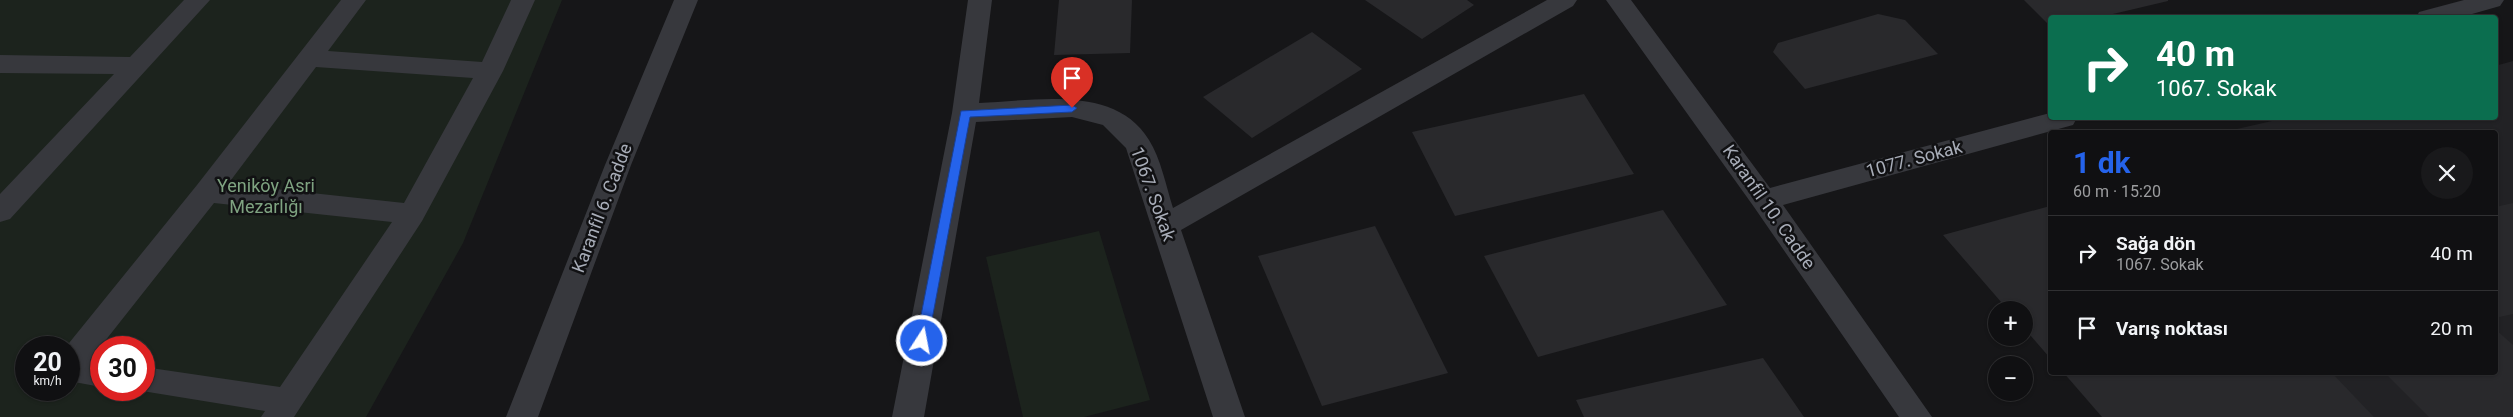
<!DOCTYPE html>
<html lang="tr">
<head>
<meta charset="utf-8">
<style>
  body { margin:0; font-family:Roboto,sans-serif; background:#19191b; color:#f1f3f6; height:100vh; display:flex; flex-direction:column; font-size:19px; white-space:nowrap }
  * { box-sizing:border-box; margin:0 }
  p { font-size:16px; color:#9c9d9f }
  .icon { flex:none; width:28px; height:28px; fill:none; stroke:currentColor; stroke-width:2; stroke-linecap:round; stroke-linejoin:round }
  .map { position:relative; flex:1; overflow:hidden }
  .sheet { position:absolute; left:2048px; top:130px; width:450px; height:245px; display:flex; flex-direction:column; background:#101012; border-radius:5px; box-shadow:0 1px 4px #0004,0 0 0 1px #303032 }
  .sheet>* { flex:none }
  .banner { position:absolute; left:2048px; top:15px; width:450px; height:105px; border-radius:5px; box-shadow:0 1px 4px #0004,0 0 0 1px #303032; background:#0b6e4f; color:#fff; overflow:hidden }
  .fabs { position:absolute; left:1988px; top:301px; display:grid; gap:10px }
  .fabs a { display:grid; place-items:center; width:45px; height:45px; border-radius:50%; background:#101012; box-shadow:0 1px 4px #0004,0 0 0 1px #303032; font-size:25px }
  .speed { position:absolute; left:15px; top:336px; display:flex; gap:10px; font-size:25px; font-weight:700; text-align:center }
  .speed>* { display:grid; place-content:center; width:65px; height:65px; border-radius:50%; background:#101012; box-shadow:0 1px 4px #0004,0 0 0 1px #303032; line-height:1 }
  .speed small { font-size:12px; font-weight:400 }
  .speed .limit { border:8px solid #d22; background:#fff; color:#111 }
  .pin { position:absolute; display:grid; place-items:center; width:42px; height:42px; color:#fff; margin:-51px -21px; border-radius:50% 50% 50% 0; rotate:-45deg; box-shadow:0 0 5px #0007 }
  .pin .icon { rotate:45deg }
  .me { position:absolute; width:55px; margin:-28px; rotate:11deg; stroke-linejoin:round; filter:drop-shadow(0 0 4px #0008) }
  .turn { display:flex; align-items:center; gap:18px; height:105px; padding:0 25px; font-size:22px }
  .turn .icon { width:65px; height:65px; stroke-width:2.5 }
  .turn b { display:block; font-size:35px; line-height:42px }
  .round { display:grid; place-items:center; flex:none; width:52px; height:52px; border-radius:26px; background:#19191b }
  .head { display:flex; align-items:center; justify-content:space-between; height:85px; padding:0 25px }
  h1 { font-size:30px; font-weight:700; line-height:38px; color:#2563eb }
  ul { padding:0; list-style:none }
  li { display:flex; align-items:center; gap:15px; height:75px; padding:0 25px; border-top:1px solid #303032 }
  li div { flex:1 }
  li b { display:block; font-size:19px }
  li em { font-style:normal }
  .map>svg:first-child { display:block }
</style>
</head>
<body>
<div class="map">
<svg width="2513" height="417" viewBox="0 0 2513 417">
  <rect width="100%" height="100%" fill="#161618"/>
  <polygon fill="#222225" points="2513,61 2513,417 2366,417 2325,373 2495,372 2495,132 2224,132 2285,118 2495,118 2495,66"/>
  <g fill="#1c231d" fill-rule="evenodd">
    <path d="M0,0H562L463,243L366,417H0ZM26,348H69V390H26ZM101,348H144V390H101Z"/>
    <polygon points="1099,231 1150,400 1084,417 1023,417 986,257"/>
  </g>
  <g fill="#29292c">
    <polygon points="1059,0 1132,0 1130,53 1054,55"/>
    <polygon points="1365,0 1467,0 1474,5 1422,39"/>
    <polygon points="2024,0 2168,0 2168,1 2096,18 2050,18 2050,26"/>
    <polygon points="1878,14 1905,20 1938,54 1805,89 1773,52 1778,43"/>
    <polygon points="1312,32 1362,69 1252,138 1203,97"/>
    <polygon points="1584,94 1634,174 1455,216 1412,132"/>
    <polygon points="2513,203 2513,314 2495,318 2495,207"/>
    <polygon points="2050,206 2050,358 2024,328 2024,310 2008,310 1943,235"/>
    <polygon points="1663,210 1727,305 1538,357 1484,256"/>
    <polygon points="1375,226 1448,373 1322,406 1258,256"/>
    <polygon points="2495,329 2513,345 2513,417 2429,417 2384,372 2495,372"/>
    <polygon points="1763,358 1804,417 1584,417 1576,400"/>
    <polygon points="2063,372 2331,372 2374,417 2102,417"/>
  </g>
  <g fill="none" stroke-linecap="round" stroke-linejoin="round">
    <g fill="#37383d" fill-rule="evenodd">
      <polygon points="184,0 210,0 10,219 0,222 0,194 114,74 0,73 0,55 130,57"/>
      <path d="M341,0H366L328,51L482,62L511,0H535L503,71L422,221L294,417H261L265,411L136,390H144V367L280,387L392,222L214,203L90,360L101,361V387L69,381V348H65L197,185ZM316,67L473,78L404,203L228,184Z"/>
      <polygon points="674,0 698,0 631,165 538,417 506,417 605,165"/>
      <path d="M968,0H992L979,103C1034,101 1115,84 1149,140C1161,159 1166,186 1173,208L1547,0H1577L1573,6L1181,230L1245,417H1213L1126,148L1103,125L1072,117L976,122L924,417H892L952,113Z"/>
      <polygon points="1606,0 1631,0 1770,188 2050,113 2050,118 2077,118 2073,125 1783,205 1932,417 1899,417 1754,207"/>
      <polygon points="2464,0 2504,0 2500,6 2458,18 2416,18 2419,12"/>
    </g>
  </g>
  <polygon fill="#2563eb" stroke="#184099" points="1072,105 1077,108 1072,112 970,117 928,341 926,345 918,345 916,341 961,111"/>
  <g text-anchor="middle" stroke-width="5" stroke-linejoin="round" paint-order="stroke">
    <g font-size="18" fill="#a8adb8" stroke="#111113">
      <text transform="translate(1914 159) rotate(-15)" y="6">1077. Sokak</text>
      <text transform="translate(1153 194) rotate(70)" y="6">1067. Sokak</text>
      <text transform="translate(1769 207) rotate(55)" y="6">Karanfil 10. Cadde</text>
      <text transform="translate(602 208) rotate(-69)" y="6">Karanfil 6. Cadde</text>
    </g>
    <g font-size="18" fill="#7fa381" stroke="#111113">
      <text x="266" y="192">Yeniköy Asri<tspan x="266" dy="21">Mezarlığı</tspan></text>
    </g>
  </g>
</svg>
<div class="fabs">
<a>+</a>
<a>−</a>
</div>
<div class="speed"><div>20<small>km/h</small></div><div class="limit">30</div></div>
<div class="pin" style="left:1072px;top:108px;background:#d93025"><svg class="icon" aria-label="arrive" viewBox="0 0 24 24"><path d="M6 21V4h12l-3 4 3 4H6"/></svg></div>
<svg class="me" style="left:922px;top:341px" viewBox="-20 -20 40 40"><circle r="17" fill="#2563eb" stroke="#fff" stroke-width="3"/><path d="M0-11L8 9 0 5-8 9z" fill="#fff"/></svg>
<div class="banner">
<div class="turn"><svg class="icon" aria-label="right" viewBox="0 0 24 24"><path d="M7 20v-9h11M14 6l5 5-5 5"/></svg><div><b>40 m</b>1067. Sokak</div></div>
</div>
<section class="sheet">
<div class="head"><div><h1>1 dk</h1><p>60 m · 15:20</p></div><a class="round"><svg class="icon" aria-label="close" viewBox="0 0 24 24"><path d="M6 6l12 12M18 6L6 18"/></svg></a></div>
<ul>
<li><svg class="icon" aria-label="right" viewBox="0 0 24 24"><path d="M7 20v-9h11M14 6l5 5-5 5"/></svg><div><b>Sağa dön</b><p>1067. Sokak</p></div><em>40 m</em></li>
<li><svg class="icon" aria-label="arrive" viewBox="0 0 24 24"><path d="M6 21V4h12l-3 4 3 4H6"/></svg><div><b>Varış noktası</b></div><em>20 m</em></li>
</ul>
</section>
</div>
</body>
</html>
